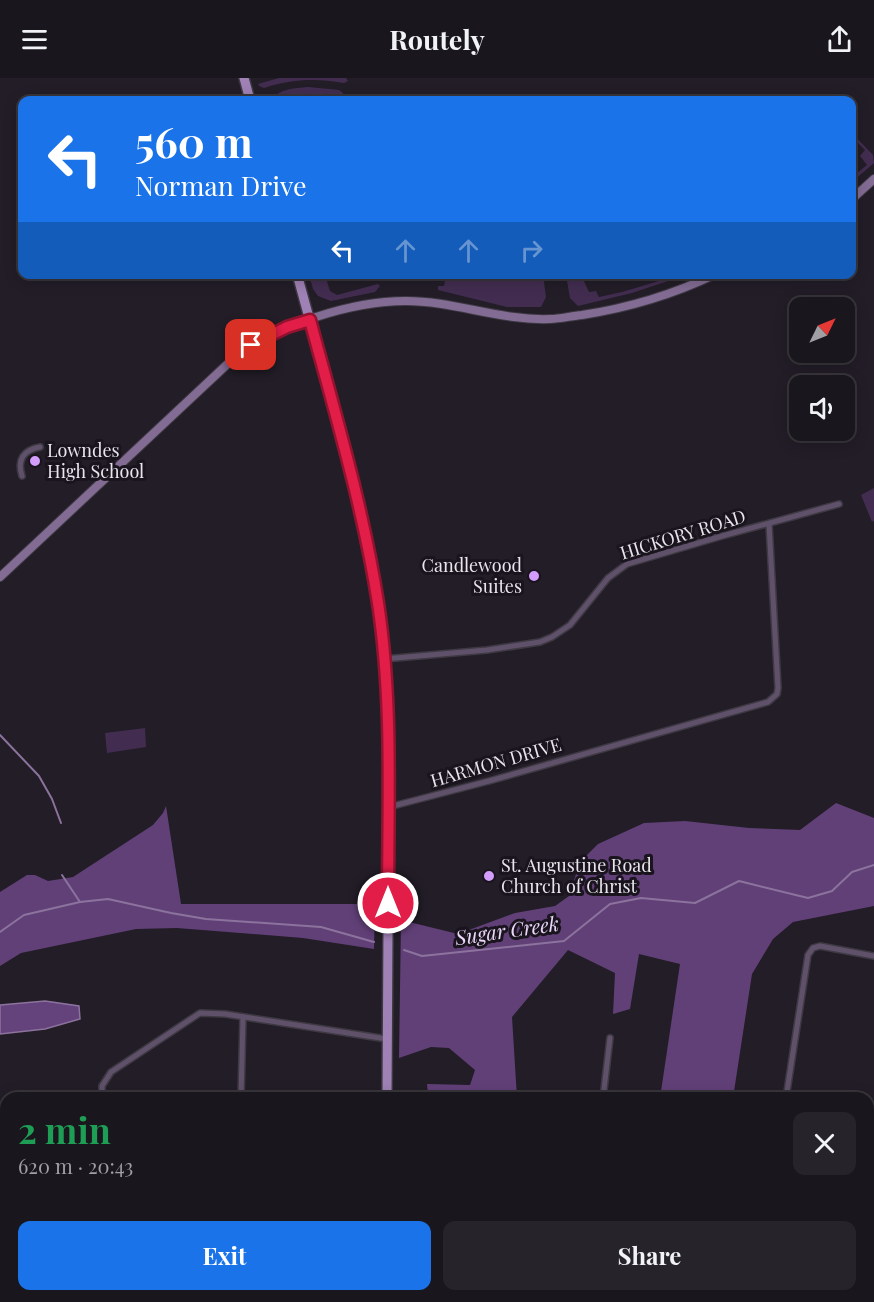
<!DOCTYPE html>
<html lang="en">
<head>
<meta charset="utf-8">
<style>
  body { margin:0; font-family:"Playfair Display",serif; background:#27232a; color:#f1f3f6; height:100vh; display:flex; flex-direction:column; font-size:22px; white-space:nowrap }
  * { box-sizing:border-box; margin:0 }
  p { font-size:20px; color:#9f9fa4 }
  .icon { flex:none; width:33px; height:33px; fill:none; stroke:currentColor; stroke-width:2; stroke-linecap:round; stroke-linejoin:round }
  .map { position:relative; flex:1; overflow:hidden }
  .drawer { position:absolute; left:0px; top:1014px; width:874px; height:210px; display:flex; flex-direction:column; background:#1a161d; border-radius:18px 18px 0 0; box-shadow:0 3px 15px #0003,0 0 0 2px #38353b }
  .drawer>* { flex:none }
  .hud { position:absolute; left:18px; top:18px; width:838px; height:183px; border-radius:12px; box-shadow:0 3px 15px #0003,0 0 0 2px #38353b; background:#1a73e8; color:#fff; overflow:hidden }
  .needle { width:39px; rotate:47deg }
  .fabs { position:absolute; left:789px; top:219px; display:grid; gap:12px }
  .fabs a { display:grid; place-items:center; width:66px; height:66px; border-radius:12px; background:#1a161d; box-shadow:0 3px 15px #0003,0 0 0 2px #38353b; font-size:30px }
  .pin { position:absolute; display:grid; place-items:center; width:51px; height:51px; color:#fff; margin:-26px; border-radius:12px; box-shadow:0 3px 9px #0006 }
  .me { position:absolute; width:66px; margin:-33px; rotate:0deg; stroke-linejoin:round; filter:drop-shadow(0 0 4px #0008) }
  .turn { display:flex; align-items:center; gap:21px; height:126px; padding:0 18px; font-size:27px }
  .turn .icon { width:78px; height:78px; stroke-width:2.5 }
  .turn b { display:block; font-size:42px; line-height:51px }
  .lanes { display:flex; align-items:center; height:57px; padding:0 18px; background:#0003; justify-content:center; gap:30px; direction:ltr }
  .lanes .off { opacity:.35 }
  .round { display:grid; place-items:center; flex:none; width:63px; height:63px; border-radius:12px; background:#27232a }
  .overview { display:flex; align-items:center; justify-content:space-between; height:102px; padding:0 18px }
  h1 { font-size:36px; font-weight:700; line-height:45px; color:#1e9e55 }
  .action { display:flex; gap:12px; margin-top:auto; padding:12px 18px }
  .action a { flex:1; height:69px; border-radius:12px; background:#1a73e8; color:#fff; font-size:24px; font-weight:700; line-height:69px; text-align:center }
  .action a+a { background:#27232a; color:#f1f3f6 }
  header { display:flex; justify-content:space-between; align-items:center; height:78px; padding:0 18px; background:#1a161d; font-size:27px; font-weight:700 }
  .map>svg:first-child { display:block }
</style>
</head>
<body>
<header><svg class="icon" aria-label="menu" viewBox="0 0 24 24"><path d="M4 6h16M4 12h16M4 18h16"/></svg>Routely<svg class="icon" aria-label="share" viewBox="0 0 24 24"><path d="M12 15V3M7 8l5-5 5 5M5 13v7h14v-7"/></svg></header>
<div class="map">
<svg width="874" height="1224" viewBox="0 0 874 1224">
  <rect width="100%" height="100%" fill="#221d27"/>
  <g fill="#422d50">
    <path d="M279,0H346L348,3L344,5C315,0 292,1 264,10L259,8L258,6Z"/>
    <path d="M308,9L339,12L343,15L344,22H331L332,18L315,16V19L301,22H270C280,11 293,10 308,9Z"/>
    <polygon points="852,55 873,77 874,85 852,104 852,99 867,87 860,78 865,72 852,59"/>
    <polygon points="309,197 325,197 330,213 337,217 374,207 378,206 380,208 375,214 331,223 318,218 313,211"/>
    <polygon points="446,197 543,197 546,219 541,229 507,229 438,212 438,208 444,208"/>
    <polygon points="566,197 581,197 589,214 596,213 599,219 622,214 679,197 686,197 632,215 578,228 570,220"/>
    <polygon points="874,410 874,443 872,444 861,417"/>
    <polygon points="145,650 146,669 107,675 105,655"/>
  </g>
  <g fill="#614078">
    <polygon points="836,725 874,740 874,828 793,844 773,861 752,896 733,1020 660,1020 680,886 639,876 630,931 613,936 615,895 568,872 512,939 517,1020 455,1020 428,1016 427,1006 470,1007 475,992 449,970 431,969 399,980 401,842 458,856 515,835 555,828 569,818 580,784 598,766 644,745 685,743 749,750 800,752"/>
    <polygon points="166,728 181,826 375,826 374,871 303,860 177,850 136,851 21,875 0,888 0,814 27,797 35,797 48,803 73,799 153,747 163,735"/>
  </g>
  <polygon fill="#64427b" stroke="#8c739d" stroke-width="1.5" points="45,923 79,928 80,941 45,951 0,956 0,927"/>
  <g fill="none" stroke-linecap="round" stroke-linejoin="round">
    <g stroke="#8c739d" stroke-width="2">
      <polyline points="0,657 39,698 52,721 61,745"/>
      <polyline points="62,797 80,824"/>
      <polyline points="0,854 24,837 80,824 108,821 171,835 206,841 321,849 374,864"/>
      <polyline points="404,872 422,878 564,863 610,826 641,820 695,825 739,803 808,820 832,813 852,794 874,787"/>
    </g>
    <g stroke="#3e3943" stroke-width="8">
      <g id="street">
        <path d="M22,398C17,382 23,372 40,369"/>
        <polyline points="384,581 487,572 540,564 552,559 570,547 608,500 627,486 722,458 839,426"/>
        <polyline points="389,729 489,703 768,624 777,616 778,610 769,446"/>
        <polyline points="102,1020 102,1008 111,994 200,935 225,936 387,961"/>
        <polyline points="241,1020 243,939"/>
        <polyline points="603,1020 610,960"/>
        <polyline points="786,1020 808,877 813,870 820,868 874,878"/>
        <polyline points="868,1155 874,1155"/>
        <polyline points="716,1224 717,1218"/>
      </g>
    </g>
    <g stroke="#3e3943" stroke-width="10">
      <g id="secondary">
        <polyline points="852,121 874,101"/>
        <path d="M0,499L235,279C278,247 351,223 406,223C454,223 501,243 550,241C560,241 571,238 582,237C628,230 674,216 716,196"/>
      </g>
    </g>
    <g stroke="#3e3943" stroke-width="12">
      <g id="primary">
        <polyline points="244,0 250,22"/>
        <polyline points="297,196 349,385 366,460 378,528 386,602 389,686 387,1020"/>
        <polyline points="382,1224 382,1218"/>
      </g>
    </g>
    <use href="#street" stroke="#5f516a" stroke-width="5"/>
    <use href="#secondary" stroke="#836c94" stroke-width="8"/>
    <use href="#primary" stroke="#9f81b5" stroke-width="9"/>
  </g>
  <g fill="none" stroke-linecap="round" stroke-linejoin="round">
    <g stroke="#92132f" stroke-width="15">
      <path id="route" d="M251,267L287,249L310,242C335,335 363,429 378,525C393,624 388,725 388,825"/>
    </g>
    <use href="#route" stroke="#e11d48" stroke-width="10"/>
  </g>
  <g fill="#d49cfb" stroke="#19141d" stroke-width="2">
    <circle cx="35" cy="383" r="6"/>
    <circle cx="534" cy="498" r="6"/>
    <circle cx="489" cy="798" r="6"/>
  </g>
  <g text-anchor="middle" stroke-width="6" stroke-linejoin="round" paint-order="stroke">
    <g font-size="18" fill="#e9e5ec" stroke="#19141d" text-anchor="start">
      <text x="47" y="379">Lowndes<tspan x="47" dy="21">High School</tspan></text>
      <text x="522" y="494" text-anchor="end">Candlewood<tspan x="522" dy="21">Suites</tspan></text>
      <text x="501" y="794">St. Augustine Road<tspan x="501" dy="21">Church of Christ</tspan></text>
    </g>
    <g font-size="18" fill="#e9e5ec" stroke="#19141d">
      <text transform="translate(683 457) rotate(-17)" y="6">HICKORY ROAD</text>
      <text transform="translate(496 685) rotate(-16)" y="6">HARMON DRIVE</text>
    </g>
    <g font-size="20" font-style="italic" fill="#ecd8fb" stroke="#19141d">
      <text transform="translate(507 853) rotate(-8)" y="7">Sugar Creek</text>
    </g>
  </g>
</svg>
<div class="fabs">
<a><svg class="needle" viewBox="-14 -14 28 28"><path d="M0-13l5 13h-10z" fill="#e53935"/><path d="M0 13l5-13h-10z" fill="#9f9fa4"/></svg></a>
<a><svg class="icon" aria-label="sound" viewBox="0 0 24 24"><path d="M4 9h4l5-4v14l-5-4H4zM17 9q2 3 0 6"/></svg></a>
</div>
<div class="pin" style="left:251px;top:267px;background:#d93025"><svg class="icon" aria-label="arrive" viewBox="0 0 24 24"><path d="M6 21V4h12l-3 4 3 4H6"/></svg></div>
<svg class="me" style="left:388px;top:825px" viewBox="-20 -20 40 40"><circle r="17" fill="#e11d48" stroke="#fff" stroke-width="3"/><path d="M0-11L8 9 0 5-8 9z" fill="#fff"/></svg>
<div class="hud">
<div class="turn"><svg class="icon" aria-label="left" viewBox="0 0 24 24"><path d="M17 20v-9H6M10 6l-5 5 5 5"/></svg><div><b>560 m</b>Norman Drive</div></div>
<div class="lanes"><svg class="icon" aria-label="left" viewBox="0 0 24 24"><path d="M17 20v-9H6M10 6l-5 5 5 5"/></svg><svg class="icon off" aria-label="ahead" viewBox="0 0 24 24"><path d="M12 20V5M6 11l6-6 6 6"/></svg><svg class="icon off" aria-label="ahead" viewBox="0 0 24 24"><path d="M12 20V5M6 11l6-6 6 6"/></svg><svg class="icon off" aria-label="right" viewBox="0 0 24 24"><path d="M7 20v-9h11M14 6l5 5-5 5"/></svg></div>
</div>
<section class="drawer">
<div class="overview"><div><h1>2 min</h1><p>620 m · 20:43</p></div><a class="round"><svg class="icon" aria-label="close" viewBox="0 0 24 24"><path d="M6 6l12 12M18 6L6 18"/></svg></a></div>
<div class="action"><a>Exit</a><a>Share</a></div>
</section>
</div>
</body>
</html>
